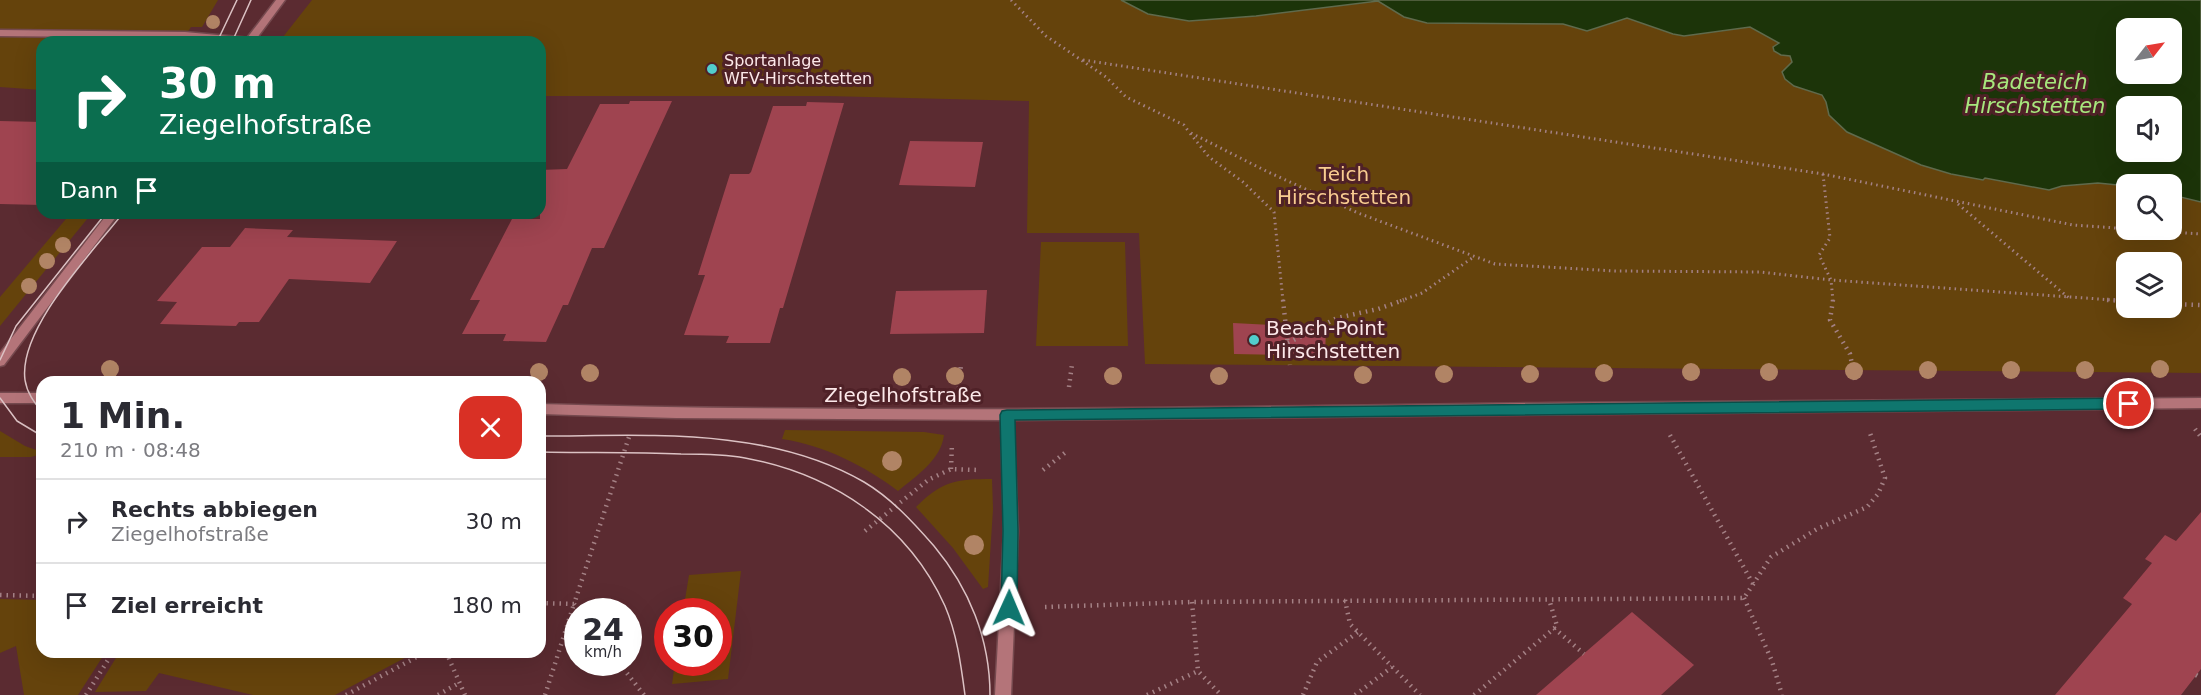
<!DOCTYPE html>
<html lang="de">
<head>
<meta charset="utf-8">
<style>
  body { margin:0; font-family:"DejaVu Sans",sans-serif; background:#f2f2f3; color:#2b2b33; height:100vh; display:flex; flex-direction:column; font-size:22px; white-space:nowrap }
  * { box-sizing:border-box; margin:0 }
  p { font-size:20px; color:#7c7c81 }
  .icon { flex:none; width:33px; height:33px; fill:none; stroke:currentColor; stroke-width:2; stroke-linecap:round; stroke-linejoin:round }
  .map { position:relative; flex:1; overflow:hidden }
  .details { position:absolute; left:36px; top:376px; width:510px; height:282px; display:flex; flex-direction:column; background:#fff; border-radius:18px; box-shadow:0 6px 24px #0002 }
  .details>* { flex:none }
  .hud { position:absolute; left:36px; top:36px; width:510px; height:183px; border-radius:18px; box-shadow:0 6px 24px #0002; background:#0b6e4f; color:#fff; overflow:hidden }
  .needle { width:39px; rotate:59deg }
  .tools { position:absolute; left:2116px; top:18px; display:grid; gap:12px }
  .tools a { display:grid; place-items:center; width:66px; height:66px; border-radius:12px; background:#fff; box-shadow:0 6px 24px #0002; font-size:30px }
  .speed { position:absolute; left:564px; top:598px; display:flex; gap:12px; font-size:30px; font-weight:700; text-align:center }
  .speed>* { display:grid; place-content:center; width:78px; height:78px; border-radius:50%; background:#fff; box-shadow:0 6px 24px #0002; line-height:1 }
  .speed small { font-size:15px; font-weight:400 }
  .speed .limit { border:9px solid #d22; background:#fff; color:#111 }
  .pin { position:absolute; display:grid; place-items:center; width:51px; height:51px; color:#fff; margin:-26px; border:3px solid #fff; border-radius:50%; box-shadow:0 2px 6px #0007 }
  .me { position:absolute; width:66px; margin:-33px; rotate:1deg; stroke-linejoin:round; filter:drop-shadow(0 0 4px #0008) }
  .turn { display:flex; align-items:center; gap:21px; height:126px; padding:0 24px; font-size:27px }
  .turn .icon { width:78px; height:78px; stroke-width:2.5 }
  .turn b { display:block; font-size:42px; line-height:51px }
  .then { display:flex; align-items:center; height:57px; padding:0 24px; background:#0003; gap:12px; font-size:22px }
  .round { display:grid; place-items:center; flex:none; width:63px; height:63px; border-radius:18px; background:#f2f2f3 }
  .overview { display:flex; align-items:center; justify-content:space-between; height:102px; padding:0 24px }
  h1 { font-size:36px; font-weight:700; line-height:45px }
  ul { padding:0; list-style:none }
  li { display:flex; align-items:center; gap:18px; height:84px; padding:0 24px; border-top:2px solid #e1e1e2 }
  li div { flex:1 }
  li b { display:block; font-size:22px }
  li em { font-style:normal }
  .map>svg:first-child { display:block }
</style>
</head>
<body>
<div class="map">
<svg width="2201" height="695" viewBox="0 0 2201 695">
  <rect width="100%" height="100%" fill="#5b2b31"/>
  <g fill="#65430c" fill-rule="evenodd">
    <polygon points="0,0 218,0 202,27 191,27 181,42 42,42 42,90 0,87"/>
    <path d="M312,0H1121L1148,14L1256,16L1379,1L1404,17L1427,23L1563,24L1587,31L1627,18L1673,34L1684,36L1750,27L1780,43L1781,55L1790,56L1792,62L1785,79L1794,86L1822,95L1826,102L1829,115L1847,132L1921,165L1951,174L1983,180L1985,178L2049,190L2062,186L2098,183L2127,186V230H2172V195L2201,202V373L1145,364L1139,233H1027L1029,101L828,96H540V42H279ZM2127,262H2172V308H2127Z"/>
    <polygon points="71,213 92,213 0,326 0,297"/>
    <polygon points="1041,242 1125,242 1128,346 1036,346"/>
    <path d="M785,430L924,432L944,435C941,460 916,476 898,491C865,466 824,445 782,439Z"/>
    <polygon points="0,431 25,446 42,452 42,454 31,457 0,457"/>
    <path d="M992,479L993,509L988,587L983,589L953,548L916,507C942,481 956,479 992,479Z"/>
    <polygon points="741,571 728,679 672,684 675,663 718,663 718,612 683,612 689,575"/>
    <polygon points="0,599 42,600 42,652 105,653 78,695 24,695 16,646 0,653"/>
    <polygon points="119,653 119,652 414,653 335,695 253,695 159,673 146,691 95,692"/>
  </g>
  <path fill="#1c3409" stroke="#5f6a4c" stroke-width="1.5" fill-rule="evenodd" d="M1121,0H2201V202L2172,195V184H2127V186L2098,183L2062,186L2049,190L1985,178L1983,180L1951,174L1921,165L1847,132L1829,115L1826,102L1822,95L1794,86L1785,79L1782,72L1792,62L1790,56L1781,55L1774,51L1773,47L1779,43L1750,27L1684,36L1673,34L1627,18L1587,31L1563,24L1427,23L1404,17L1378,1L1256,16L1189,21L1148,14ZM2127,28H2172V74H2127ZM2127,106H2172V152H2127Z"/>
  <g fill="#9f4450">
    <polygon points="630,101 672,101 604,248 592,248 568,305 563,305 546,342 503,341 506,334 462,334 480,300 470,300 512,219 540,219 540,170 567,169 600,104 629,104"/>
    <polygon points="807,102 844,103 783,308 780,308 770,343 726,343 729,336 684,335 705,275 698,275 730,174 749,174 751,172 773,106 806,106"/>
    <polygon points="0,121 42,122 42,205 0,204"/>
    <polygon points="910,141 983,142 975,187 899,185"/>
    <polygon points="245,228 293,230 287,237 397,241 370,283 289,279 259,322 239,322 236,326 160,324 177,302 157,301 202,247 230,247"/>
    <polygon points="987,290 984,333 890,334 896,291"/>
    <polygon points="1233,323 1326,328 1325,356 1234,354"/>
    <polygon points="2201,512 2201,669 2181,695 2055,695 2132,604 2123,598 2152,563 2145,559 2165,535 2176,541"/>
    <polygon points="1632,612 1694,665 1661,695 1536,695"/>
  </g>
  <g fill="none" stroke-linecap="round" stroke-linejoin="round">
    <g stroke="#75494e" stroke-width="3">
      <polygon id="lane" points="0,30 185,32 250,38 255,41 231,42 185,38 0,36"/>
    </g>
    <g stroke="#75494e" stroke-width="3">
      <g id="street">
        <polygon points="276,0 285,0 254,42 244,42"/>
        <polygon points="108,213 119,213 4,365 0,366 0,353"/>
        <rect x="0" y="393" width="42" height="10"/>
        <path d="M2201,398V408L1013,420L1018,531L1011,695H995L1004,531L1001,420L676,418L540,414V404C877,414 1213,407 1550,403C1767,401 1984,400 2201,398Z"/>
      </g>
    </g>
    <g stroke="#a48185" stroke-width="3" stroke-dasharray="1.5 4" stroke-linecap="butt">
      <polyline points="1011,0 1046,36 1106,77 1126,97 1184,125 1189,132"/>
      <polyline points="1083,60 1823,174 2073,225 2201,234"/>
      <polyline points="1823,174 1830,238 1819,255 1831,280 1833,301"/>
      <polyline points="1958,204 2069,298"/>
      <polyline points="1283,301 1274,212 1243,182 1209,157 1189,132 1268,172 1358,213 1495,264 1615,271 1760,272 1831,280 2127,301"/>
      <polyline points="1400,301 1422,293 1475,256"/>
    </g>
    <g stroke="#a48185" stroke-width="4.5" stroke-dasharray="1.5 5" stroke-linecap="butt">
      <polyline points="1283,300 1290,365"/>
      <polyline points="1833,300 1830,320 1850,354 1855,380"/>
      <polyline points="2107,300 2127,301"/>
      <polyline points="2172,304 2201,305"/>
      <polyline points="1288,343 1337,318 1378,309 1404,300"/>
      <polyline points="1069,387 1072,364"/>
      <polyline points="959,388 961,364"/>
      <polyline points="2195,429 2201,437"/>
      <polyline points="1670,435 1753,584"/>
      <polyline points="951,469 952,443"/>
      <polyline points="1043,470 1066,452"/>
      <polyline points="865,531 928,480 951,469 978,470"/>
      <polyline points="0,595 42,596"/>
      <polyline points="1744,598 1772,661 1782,695"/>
      <polyline points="1345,600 1350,624 1420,695"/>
      <polyline points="1192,602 1198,671 1221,695"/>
      <polyline points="540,603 574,604 629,437"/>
      <polyline points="574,604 580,612"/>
      <polyline points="1045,607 1192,602 1744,598 1771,557 1817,529 1867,507 1878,494 1885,478 1870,433"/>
      <polyline points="1554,628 1584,654"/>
      <polyline points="446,652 465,695"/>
      <polyline points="619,663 644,695"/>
      <polyline points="2196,675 2201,678"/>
      <polyline points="86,695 113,652"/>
      <polyline points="346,695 426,652"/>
      <polyline points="438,695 459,683"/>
      <polyline points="545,695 574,604"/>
      <polyline points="1147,695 1198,671"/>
      <polyline points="1303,695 1317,662 1358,632"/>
      <polyline points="1355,695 1392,667"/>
      <polyline points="1474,695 1557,626 1549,599"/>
    </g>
    <use href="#lane" fill="#b47479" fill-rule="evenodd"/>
    <use href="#street" fill="#b47479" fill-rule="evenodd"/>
    <g stroke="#dcc2c4" stroke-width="1.5">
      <polyline points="217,42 237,0"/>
      <polyline points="232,42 251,0"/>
      <polyline points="0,360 16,326 106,213"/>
      <polyline points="0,398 17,421 42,436"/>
      <path d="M42,412C34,402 27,393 25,380C18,328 93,252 123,213"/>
      <path d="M540,436C647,436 767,426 864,482C891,498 913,522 934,546C969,588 990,639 990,695"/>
      <path d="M540,452C587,453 634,452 681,454C702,454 724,454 745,458C832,474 908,524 945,606C957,634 961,665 965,695"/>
    </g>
  </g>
  <g fill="#b18465">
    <circle cx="213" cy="22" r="7"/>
    <circle cx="63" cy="245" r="8"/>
    <circle cx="47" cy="261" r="8"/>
    <circle cx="29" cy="286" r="8"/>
    <circle cx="110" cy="369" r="9"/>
    <circle cx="2160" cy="369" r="9"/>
    <circle cx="1928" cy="370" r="9"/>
    <circle cx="2011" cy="370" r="9"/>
    <circle cx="2085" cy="370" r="9"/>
    <circle cx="1854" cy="371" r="9"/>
    <circle cx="539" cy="372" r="9"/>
    <circle cx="1691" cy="372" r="9"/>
    <circle cx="1769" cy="372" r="9"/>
    <circle cx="590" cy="373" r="9"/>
    <circle cx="1604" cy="373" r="9"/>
    <circle cx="1444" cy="374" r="9"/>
    <circle cx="1530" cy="374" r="9"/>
    <circle cx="1363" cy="375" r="9"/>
    <circle cx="955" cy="376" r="9"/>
    <circle cx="1113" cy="376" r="9"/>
    <circle cx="1219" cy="376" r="9"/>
    <circle cx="902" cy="377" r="9"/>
    <circle cx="892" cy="461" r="10"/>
    <circle cx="974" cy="545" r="10"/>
  </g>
  <polygon fill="#0f766e" stroke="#0a4d48" stroke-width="1.5" points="2129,398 2136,404 2129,409 1015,420 1018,531 1017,608 1015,613 1009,615 1003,613 1001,608 1003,531 1000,415 1002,411 1007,410"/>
  <g fill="#52cdcc" stroke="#4f2127" stroke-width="2">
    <circle cx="712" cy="69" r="6"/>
    <circle cx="1254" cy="340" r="6"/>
  </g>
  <g text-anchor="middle" stroke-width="6" stroke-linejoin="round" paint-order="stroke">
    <g font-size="16" fill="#fce8e9" stroke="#4f2127" text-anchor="start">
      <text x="724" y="66">Sportanlage<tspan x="724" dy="18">WFV-Hirschstetten</tspan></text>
    </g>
    <g font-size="20" fill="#f8cc90" stroke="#4f2127">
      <text x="1344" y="181">Teich<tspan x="1344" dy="23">Hirschstetten</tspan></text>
    </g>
    <g font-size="20" fill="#fce8e9" stroke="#4f2127" text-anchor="start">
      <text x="1266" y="335">Beach-Point<tspan x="1266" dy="23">Hirschstetten</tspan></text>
    </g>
    <g font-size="20" fill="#fce8e9" stroke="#4f2127">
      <text x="903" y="402">Ziegelhofstraße</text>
    </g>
    <g font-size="21" font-style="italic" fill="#a7e77d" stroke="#4f2127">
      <text x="2035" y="89">Badeteich<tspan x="2035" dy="24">Hirschstetten</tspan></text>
    </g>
  </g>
</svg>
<div class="tools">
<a><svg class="needle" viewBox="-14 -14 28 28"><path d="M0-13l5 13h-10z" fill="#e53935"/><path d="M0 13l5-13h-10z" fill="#7c7c81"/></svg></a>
<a><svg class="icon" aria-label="sound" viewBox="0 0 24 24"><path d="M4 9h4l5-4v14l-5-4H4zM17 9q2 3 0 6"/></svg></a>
<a><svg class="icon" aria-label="search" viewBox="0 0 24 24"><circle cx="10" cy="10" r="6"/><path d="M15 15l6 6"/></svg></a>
<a><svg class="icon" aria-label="layers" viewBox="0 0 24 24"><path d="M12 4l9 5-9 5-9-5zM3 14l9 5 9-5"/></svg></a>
</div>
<div class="speed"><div>24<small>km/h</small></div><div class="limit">30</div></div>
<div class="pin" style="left:2129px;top:404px;background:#d93025"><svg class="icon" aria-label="arrive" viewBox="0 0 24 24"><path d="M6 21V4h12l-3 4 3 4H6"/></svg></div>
<svg class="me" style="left:1009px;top:608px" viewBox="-20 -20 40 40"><path d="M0-17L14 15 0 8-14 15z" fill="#0f766e" stroke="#fff" stroke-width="4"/></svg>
<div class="hud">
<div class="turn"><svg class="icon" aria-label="right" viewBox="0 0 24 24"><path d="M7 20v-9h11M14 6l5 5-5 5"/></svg><div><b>30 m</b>Ziegelhofstraße</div></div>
<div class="then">Dann<svg class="icon" aria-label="arrive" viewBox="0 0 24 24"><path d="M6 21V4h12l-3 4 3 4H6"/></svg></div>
</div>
<section class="details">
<div class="overview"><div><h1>1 Min.</h1><p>210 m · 08:48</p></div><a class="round" style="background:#d93025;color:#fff"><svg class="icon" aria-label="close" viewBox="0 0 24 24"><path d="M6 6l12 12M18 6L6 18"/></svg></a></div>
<ul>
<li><svg class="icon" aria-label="right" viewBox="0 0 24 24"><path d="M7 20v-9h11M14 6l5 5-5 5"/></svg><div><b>Rechts abbiegen</b><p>Ziegelhofstraße</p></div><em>30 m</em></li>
<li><svg class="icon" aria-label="arrive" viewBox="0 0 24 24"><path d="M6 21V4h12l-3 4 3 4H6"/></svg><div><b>Ziel erreicht</b></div><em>180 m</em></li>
</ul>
</section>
</div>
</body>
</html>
